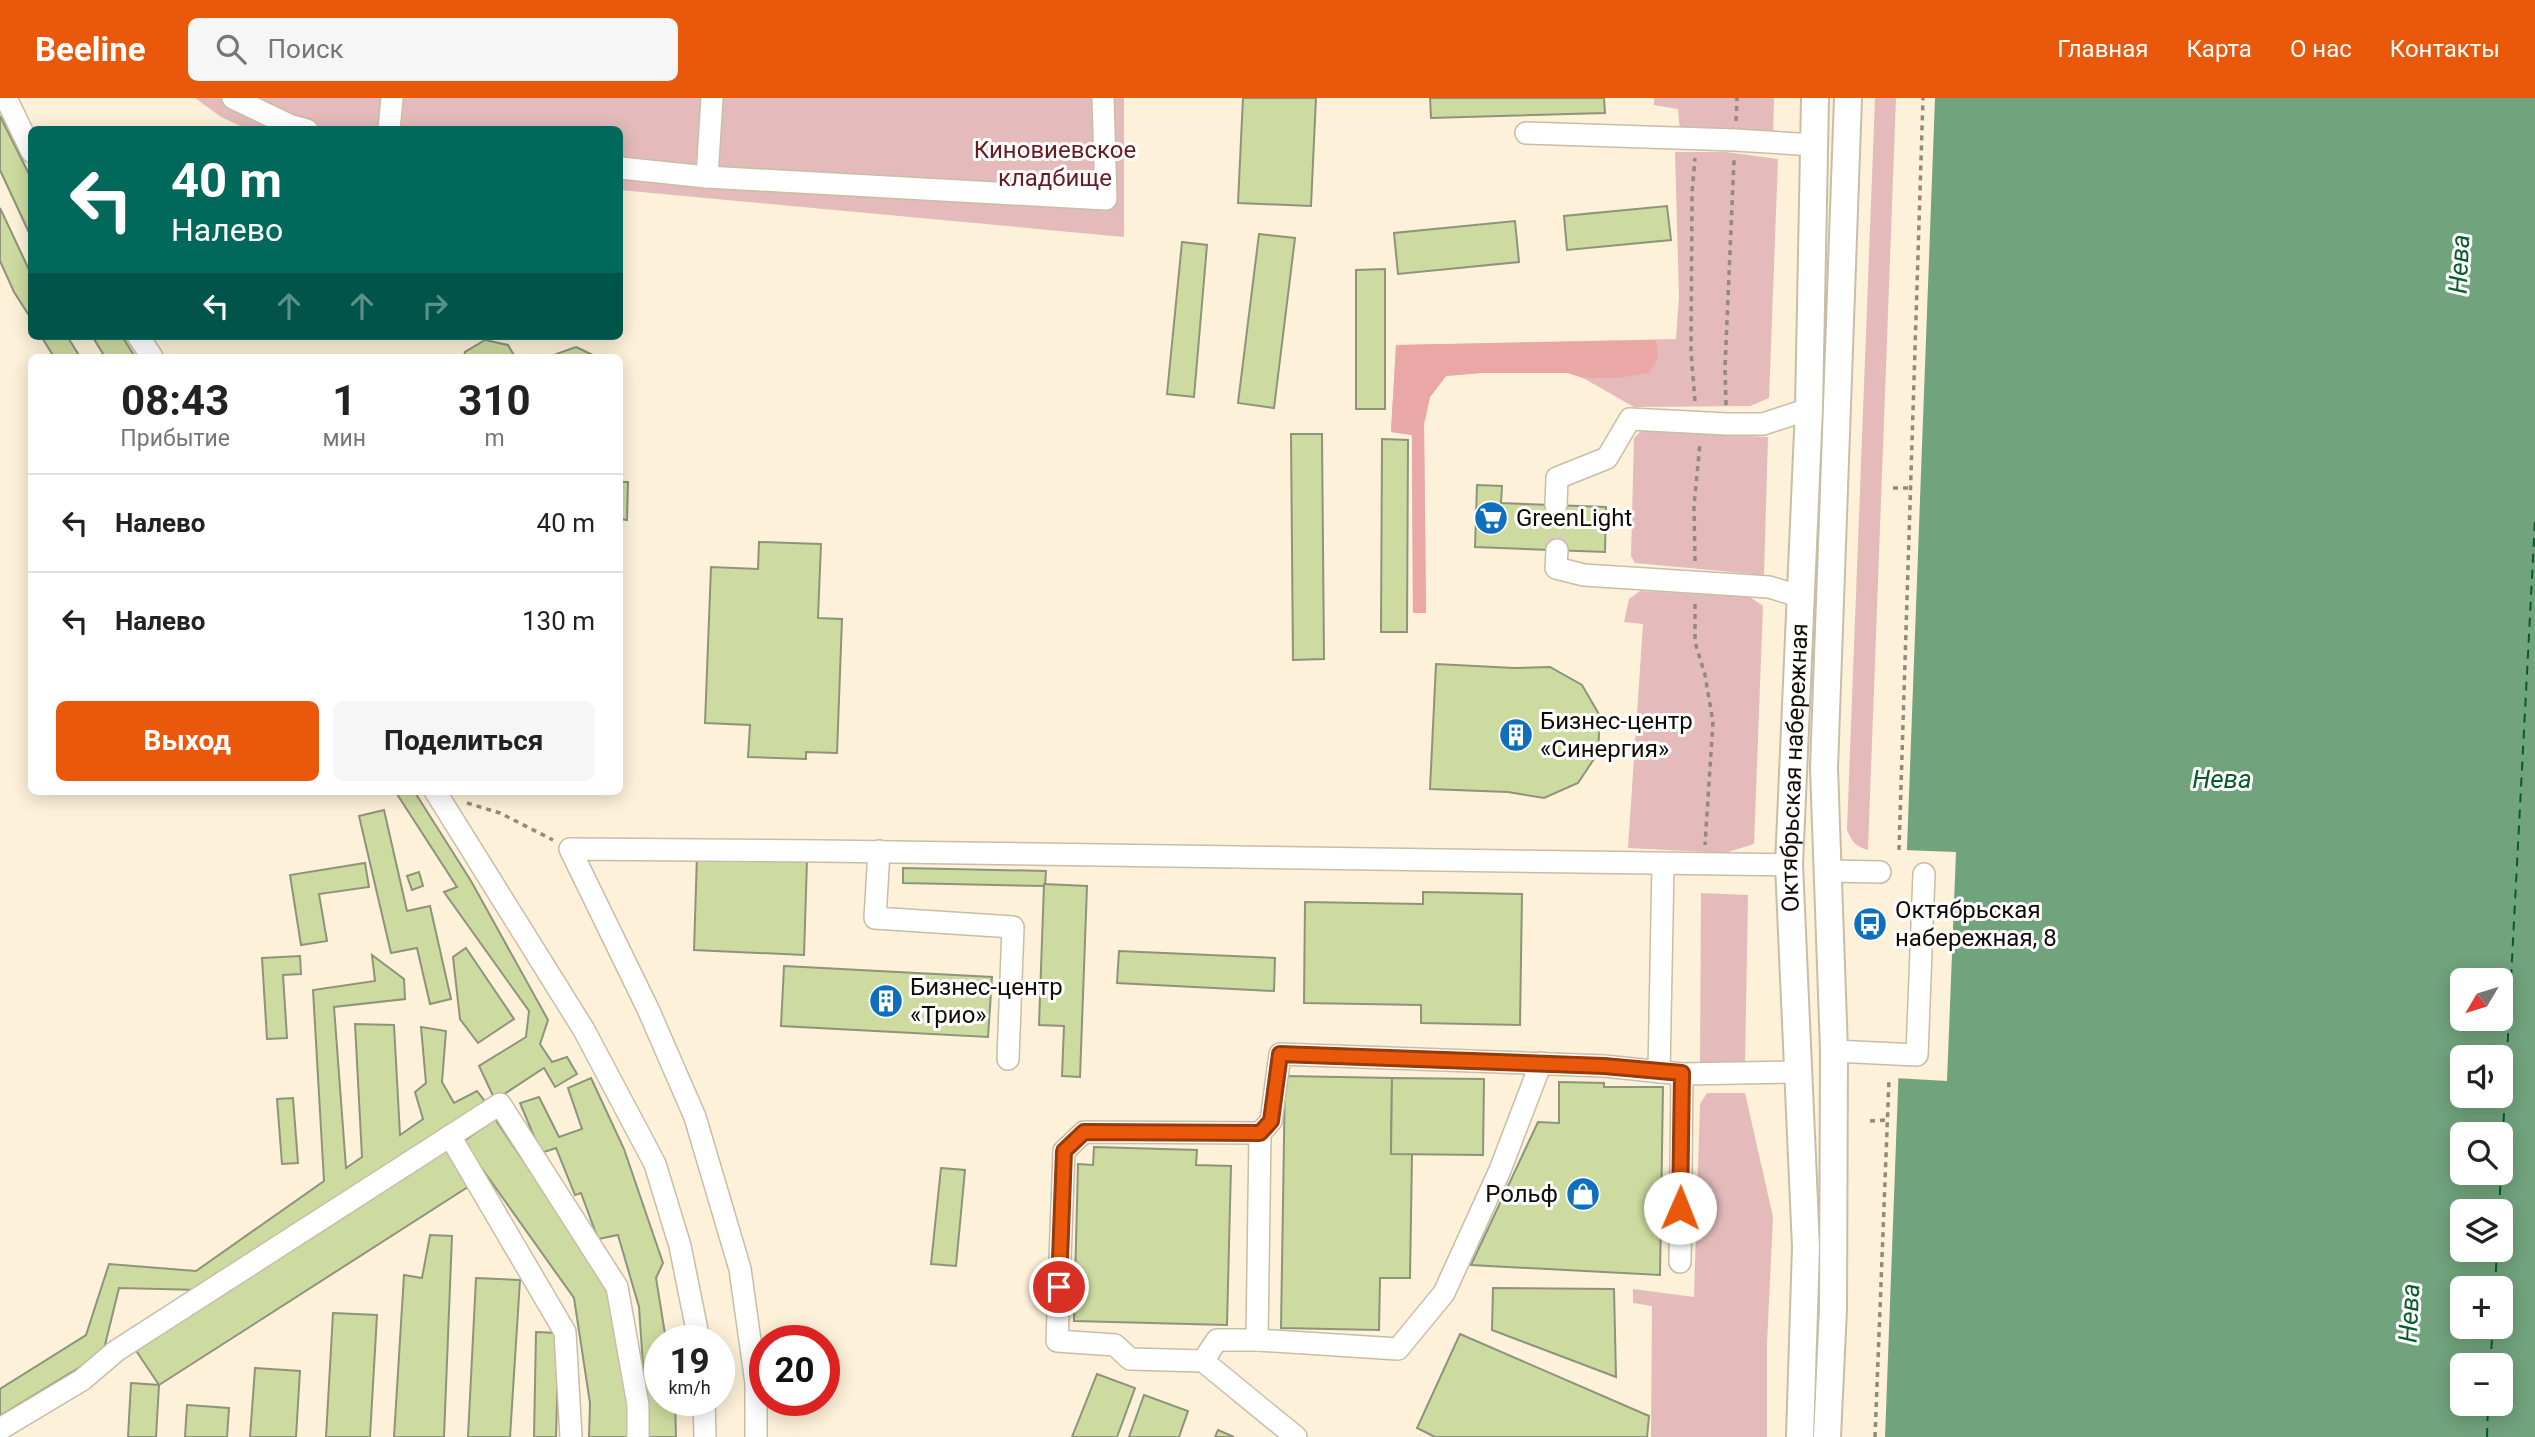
<!DOCTYPE html>
<html lang="ru">
<head>
<meta charset="utf-8">
<style>
  body { margin:0; font-family:Roboto,sans-serif; background:#f6f6f6; color:#222; height:100vh; display:flex; flex-direction:column; font-size:26px; white-space:nowrap }
  * { box-sizing:border-box; margin:0 }
  p { font-size:23px; color:#767676 }
  .icon { flex:none; width:38px; height:38px; fill:none; stroke:currentColor; stroke-width:2; stroke-linecap:round; stroke-linejoin:round }
  .map { position:relative; flex:1; overflow:hidden }
  .side { position:absolute; left:28px; top:256px; width:595px; height:441px; display:flex; flex-direction:column; background:#fff; border-radius:10px; box-shadow:0 4px 18px #0003 }
  .side>* { flex:none }
  .hud { position:absolute; left:28px; top:28px; width:595px; height:214px; border-radius:10px; box-shadow:0 4px 18px #0003; background:#00695c; color:#fff; overflow:hidden }
  .needle { width:46px; rotate:232deg }
  .controls { position:absolute; left:2450px; top:870px; display:grid; gap:14px }
  .controls a { display:grid; place-items:center; width:63px; height:63px; border-radius:10px; background:#fff; box-shadow:0 4px 18px #0003; font-size:35px }
  .speed { position:absolute; left:644px; top:1227px; display:flex; gap:14px; font-size:35px; font-weight:700; text-align:center }
  .speed>* { display:grid; place-content:center; width:91px; height:91px; border-radius:50%; background:#fff; box-shadow:0 4px 18px #0003; line-height:1 }
  .speed small { font-size:18px; font-weight:400 }
  .speed .limit { border:10px solid #d22; background:#fff; color:#111 }
  .pin { position:absolute; display:grid; place-items:center; width:60px; height:60px; color:#fff; margin:-30px; border:4px solid #fff; border-radius:50%; box-shadow:0 2px 7px #0007 }
  .me { position:absolute; width:77px; margin:-38px; rotate:1deg; stroke-linejoin:round; filter:drop-shadow(0 0 5px #0008) }
  .turn { display:flex; align-items:center; gap:24px; height:147px; padding:0 28px; font-size:32px }
  .turn .icon { width:91px; height:91px; stroke-width:2.5 }
  .turn b { display:block; font-size:49px; line-height:60px }
  .lanes { display:flex; align-items:center; height:66px; padding:0 28px; background:#0003; justify-content:center; gap:35px; direction:ltr }
  .lanes .off { opacity:.35 }
  .eta { display:flex; justify-content:space-evenly; align-items:center; height:119px; text-align:center }
  .eta b { font-size:42px; font-weight:700; line-height:49px }
  .cta { display:flex; gap:14px; margin-top:auto; padding:14px 28px }
  .cta a { flex:1; height:80px; border-radius:10px; background:#ea580c; color:#fff; font-size:28px; font-weight:700; line-height:80px; text-align:center }
  .cta a+a { background:#f6f6f6; color:#222 }
  ul { padding:0; list-style:none }
  li { display:flex; align-items:center; gap:21px; height:98px; padding:0 28px; border-top:2px solid #e0e0e0 }
  li div { flex:1 }
  li b { display:block; font-size:26px }
  li em { font-style:normal }
  header { display:flex; align-items:center; gap:42px; box-sizing:border-box; height:98px; padding:0 35px; background:#ea580c; color:#fff }
  header strong { font-size:33px }
  nav { display:flex; gap:38px; margin-inline-start:auto; font-size:24px }
  .search { width:490px; height:63px; background:#f6f6f6; display:flex; align-items:center; gap:18px; box-sizing:border-box; padding:0 24px; border-radius:10px; color:#767676; font-size:26px }
  .map>svg:first-child { display:block }
</style>
</head>
<body>
<header>
<strong>Beeline</strong>
<div class="search"><svg class="icon" aria-label="search" viewBox="0 0 24 24"><circle cx="10" cy="10" r="6"/><path d="M15 15l6 6"/></svg>Поиск</div>
<nav><a>Главная</a><a>Карта</a><a>О нас</a><a>Контакты</a></nav>
</header>
<div class="map">
<svg width="2535" height="1339" viewBox="0 0 2535 1339">
  <rect width="100%" height="100%" fill="#fdf1d9"/>
  <g fill="#e4bbba">
    <polygon points="195,0 1124,0 1124,139 620,92 620,32 247,31 221,19"/>
    <polygon points="1654,0 1774,0 1773,37 1680,33 1678,11 1654,7"/>
    <path d="M1875,0H1896L1868,752C1856,749 1852,744 1847,732Z"/>
    <polygon points="1675,54 1726,54 1778,61 1769,300 1750,308 1634,309 1583,280 1568,275 1481,275 1446,278 1430,299 1424,326 1426,515 1413,515 1412,337 1391,334 1396,247 1676,241 1679,199"/>
    <polygon points="1642,332 1768,339 1764,477 1635,465 1631,458 1634,340"/>
    <polygon points="1640,493 1750,499 1763,508 1754,746 1725,755 1628,750 1643,526 1624,524 1629,501"/>
    <polygon points="1701,795 1748,797 1745,966 1700,968"/>
    <polygon points="1707,995 1745,995 1773,1119 1767,1246 1767,1339 1651,1339 1652,1208 1633,1205 1633,1191 1694,1199 1700,1006"/>
  </g>
  <polygon fill="#e9a7a6" points="1656,242 1658,260 1649,275 1617,280 1583,280 1568,275 1481,275 1446,278 1430,299 1424,326 1426,515 1413,515 1412,337 1391,334 1396,247"/>
  <path fill="#71a37d" fill-rule="evenodd" d="M1935,0H2535V1339H1885ZM2462,882H2501V920H2462ZM2462,959H2501V998H2462ZM2462,1036H2501V1074H2462ZM2462,1113H2501V1152H2462ZM2462,1190H2501V1228H2462ZM2462,1267H2501V1306H2462Z"/>
  <polygon fill="#fdf1d9" points="1903,752 1956,754 1947,983 1895,980"/>
  <g fill="none" stroke-linecap="round" stroke-linejoin="round">
    <g stroke="#075c2b" stroke-width="2" stroke-dasharray="9 7" stroke-linecap="butt">
      <polyline points="2501,1072 2535,422"/>
      <polyline points="2499,1113 2501,1074"/>
      <polyline points="2495,1190 2497,1152"/>
      <polyline points="2490,1267 2493,1228"/>
      <polyline points="2487,1339 2488,1306"/>
    </g>
  </g>
  <g fill="#cedba0" stroke="#8e937c" stroke-width="2">
    <polygon points="1243,0 1316,0 1311,108 1238,105"/>
    <polygon points="1430,0 1604,0 1605,15 1431,20"/>
    <polygon points="0,18 32,82 32,141 0,72"/>
    <polygon points="1667,108 1671,142 1567,152 1564,118"/>
    <polygon points="0,110 32,178 32,222 14,194 0,163"/>
    <polygon points="1515,123 1519,164 1398,176 1394,135"/>
    <polygon points="1259,136 1295,140 1274,310 1238,305"/>
    <polygon points="1182,144 1207,147 1194,299 1167,296"/>
    <polygon points="1385,171 1385,311 1356,311 1356,172"/>
    <polygon points="41,238 67,238 80,259 54,259"/>
    <polygon points="92,238 122,238 135,259 105,259"/>
    <polygon points="485,242 508,247 515,259 464,259 465,254"/>
    <polygon points="576,249 597,259 554,259 556,256"/>
    <polygon points="1291,336 1322,336 1324,561 1293,562"/>
    <polygon points="1382,341 1408,342 1407,534 1381,534"/>
    <polygon points="620,384 628,384 627,422 620,421"/>
    <polygon points="1477,387 1502,388 1501,405 1606,409 1605,454 1475,449"/>
    <polygon points="759,444 821,446 818,520 842,521 837,655 806,654 806,661 748,659 750,627 705,625 711,469 758,471"/>
    <polygon points="1436,566 1514,570 1550,569 1582,587 1600,618 1598,655 1578,685 1544,700 1508,694 1430,691"/>
    <polygon points="395,693 414,693 471,783 548,922 540,946 552,964 567,959 577,976 555,989 544,970 495,1002 479,968 526,939 529,913 444,794 457,789"/>
    <polygon points="384,712 407,813 430,808 451,901 430,906 417,850 391,855 359,718"/>
    <polygon points="697,757 807,762 804,857 694,852"/>
    <polygon points="365,765 369,789 319,796 327,843 301,847 290,777"/>
    <polygon points="903,770 1046,773 1045,788 903,785"/>
    <polygon points="419,774 423,788 412,792 407,778"/>
    <polygon points="1044,786 1087,788 1080,979 1062,978 1064,928 1039,927"/>
    <polygon points="1423,794 1522,796 1520,927 1421,925 1421,907 1304,905 1305,804 1423,806"/>
    <polygon points="466,850 514,921 478,945 460,921 453,859"/>
    <polygon points="1119,853 1275,860 1274,893 1117,885"/>
    <polygon points="372,857 404,881 405,901 334,909 346,1070 362,1059 355,926 394,927 400,1037 423,1021 415,994 426,985 421,929 446,933 442,984 454,1005 477,993 487,1006 201,1192 119,1190 103,1255 0,1318 0,1291 86,1237 109,1166 196,1173 324,1083 313,892 375,883"/>
    <polygon points="300,858 301,876 283,877 287,940 267,941 262,860"/>
    <polygon points="784,868 992,879 988,939 781,928"/>
    <polygon points="1285,978 1392,980 1391,1056 1412,1056 1410,1180 1380,1180 1379,1232 1281,1230"/>
    <polygon points="591,980 624,1051 663,1165 656,1180 666,1242 660,1242 660,1302 675,1302 676,1339 648,1339 639,1209 618,1137 598,1141 581,1095 575,1097 556,1050 541,1055 520,1005 539,999 559,1039 582,1031 568,990"/>
    <polygon points="1392,980 1484,981 1483,1057 1391,1056"/>
    <polygon points="1559,984 1604,985 1604,989 1663,989 1660,1177 1471,1167 1538,1024 1559,1025"/>
    <polygon points="293,1000 298,1065 282,1066 277,1001"/>
    <polygon points="495,1021 606,1185 632,1300 631,1339 589,1339 590,1305 574,1200 463,1044"/>
    <polygon points="1094,1049 1197,1052 1196,1067 1231,1068 1227,1227 1074,1223 1078,1066 1093,1067"/>
    <polygon points="448,1050 471,1087 159,1287 135,1251"/>
    <polygon points="941,1070 965,1072 956,1168 931,1166"/>
    <polygon points="430,1137 452,1138 444,1339 394,1339 404,1177 422,1180"/>
    <polygon points="476,1180 520,1182 510,1339 468,1339"/>
    <polygon points="1493,1190 1614,1191 1616,1279 1492,1232"/>
    <polygon points="333,1215 377,1217 370,1339 326,1339"/>
    <polygon points="536,1234 559,1235 556,1339 534,1339"/>
    <polygon points="1460,1236 1649,1318 1647,1339 1435,1339 1417,1330"/>
    <polygon points="255,1270 300,1273 296,1339 250,1339"/>
    <polygon points="1097,1276 1135,1290 1117,1339 1072,1339"/>
    <polygon points="131,1285 159,1287 156,1339 128,1339"/>
    <polygon points="1144,1297 1188,1313 1179,1339 1129,1339"/>
    <polygon points="187,1307 229,1310 227,1339 185,1339"/>
    <polygon points="1218,1332 1234,1339 1215,1339"/>
  </g>
  <g fill="none" stroke-linecap="round" stroke-linejoin="round">
    <polyline stroke="#d9cfb9" stroke-width="21" stroke-dasharray="21 10" stroke-linecap="butt" points="1556,407 1557,452"/>
    <g stroke="#c8bda6" stroke-width="24">
      <g id="minor">
        <polyline points="6,0 32,54"/>
        <polyline points="233,0 289,27 307,32"/>
        <polyline points="389,32 392,0"/>
        <polyline points="1526,35 1735,42 1814,47"/>
        <polyline points="620,70 707,79 1106,101 1103,0"/>
        <polyline points="707,79 712,0"/>
        <polyline points="138,238 152,259"/>
        <polyline points="1556,407 1557,380 1607,360 1630,321 1727,326 1763,326 1809,311"/>
        <polyline points="1557,452 1556,470 1584,477 1769,489 1802,499"/>
        <polyline points="435,693 584,932 655,1066 680,1148 699,1242"/>
        <polyline points="879,753 875,820 1013,829 1008,961"/>
        <polyline points="1829,773 1880,774"/>
        <polyline points="1834,953 1917,957 1924,776"/>
        <polyline points="1659,974 1663,767"/>
        <polyline points="1260,1035 1271,1023 1280,956 1604,968 1682,976 1799,974"/>
        <polyline points="450,1038 565,1234 571,1339"/>
        <polyline points="1680,1164 1682,976"/>
        <polyline points="1257,1242 1260,1035 1084,1034 1064,1053 1057,1243 1115,1247 1130,1261 1203,1263 1296,1339"/>
        <polyline points="1203,1263 1217,1242 1257,1242 1398,1251 1444,1195 1500,1072 1541,965"/>
        <polyline points="704,1302 705,1339"/>
        <polyline points="0,1331 82,1282 116,1253 500,1006 617,1189 638,1307 638,1339"/>
        <polyline points="756,1339 756,1285 740,1171 695,1019 648,911 570,751 821,753 1789,767"/>
      </g>
    </g>
    <g stroke="#c8bda6" stroke-width="30">
      <g id="major">
        <path id="s1" d="M1800,1339L1806,1149L1789,767L1809,311L1815,0"/>
        <polyline points="1827,1339 1833,1211 1834,953 1824,670 1848,0"/>
      </g>
    </g>
    <g stroke="#928a7a" stroke-width="3.5" stroke-dasharray="5 5" stroke-linecap="butt">
      <polyline points="1736,23 1737,0"/>
      <polyline points="1695,303 1691,254 1692,95 1695,60"/>
      <polyline points="1726,307 1725,269 1734,62"/>
      <polyline points="1893,390 1911,390"/>
      <polyline points="1695,463 1694,408 1700,345"/>
      <polyline points="1695,506 1695,544 1705,577 1713,624 1705,747"/>
      <polyline points="467,705 500,715 553,742"/>
      <polyline points="1899,752 1923,0"/>
      <polyline points="1870,1023 1887,1022"/>
      <polyline points="1875,1339 1889,981"/>
    </g>
    <use href="#minor" stroke="#fff" stroke-width="21"/>
    <use href="#major" stroke="#fff" stroke-width="26"/>
  </g>
  <g fill="none" stroke-linecap="round" stroke-linejoin="round">
    <g stroke="#983908" stroke-width="18">
      <polyline id="route" points="1059,1189 1064,1053 1084,1034 1260,1035 1271,1023 1280,956 1604,968 1682,975 1680,1110"/>
    </g>
    <use href="#route" stroke="#ea580c" stroke-width="12"/>
  </g>
  <defs>
    <g id="supermarket-disc" transform="scale(1.75)"><circle r="9.5" fill="#0e70bc" stroke="#fff"/><path d="M-6-5.5h2.5l.6 2H6L4.5 2H-2.5L-4.4-4H-6ZM-1.5 3.2a1.3 1.3 0 1 0 .1 0ZM3 3.2a1.3 1.3 0 1 0 .1 0Z" fill="#fff"/></g>
    <g id="building-disc" transform="scale(1.75)"><circle r="9.5" fill="#0e70bc" stroke="#fff"/><path d="M-4-6H4V6H1V3H-1V6H-4ZM-2.5-4.3h1.7v1.8h-1.7ZM.8-4.3h1.7v1.8H.8ZM-2.5-1h1.7V.8h-1.7ZM.8-1h1.7V.8H.8Z" fill="#fff"/></g>
    <g id="bus-disc" transform="scale(1.75)"><circle r="9.5" fill="#0e70bc" stroke="#fff"/><path d="M-5-6H5V4H4V6H2V4H-2V6H-4V4H-5ZM-3.5-4V0h7V-4ZM-3.5 1.2v1.5H-2V1.2ZM2 1.2v1.5H3.5V1.2Z" fill="#fff"/></g>
    <g id="shop-disc" transform="scale(1.75)"><circle r="9.5" fill="#0e70bc" stroke="#fff"/><path d="M-5-2.5h2.3a2.7 3.5 0 0 1 5.4 0H5L5.5 6h-11ZM-1.5-2.5h3a1.5 2.3 0 0 0-3 0Z" fill="#fff"/></g>
  </defs>
  <g fill-rule="evenodd">
    <use href="#supermarket-disc" x="1491" y="420"/>
    <use href="#building-disc" x="1516" y="637"/>
    <use href="#bus-disc" x="1870" y="826"/>
    <use href="#building-disc" x="886" y="903"/>
    <use href="#shop-disc" x="1583" y="1096"/>
  </g>
  <g text-anchor="middle" stroke-width="6" stroke-linejoin="round" paint-order="stroke">
    <g font-size="24" fill="#681b22" stroke="#fff">
      <text x="1055" y="60">Киновиевское<tspan x="1055" dy="28">кладбище</tspan></text>
    </g>
    <g font-size="24" fill="#100c05" stroke="#fff" text-anchor="start">
      <text x="1516" y="428">GreenLight</text>
      <text x="1540" y="631">Бизнес-центр<tspan x="1540" dy="28">«Синергия»</tspan></text>
      <text x="1895" y="820">Октябрьская<tspan x="1895" dy="28">набережная, 8</tspan></text>
      <text x="910" y="897">Бизнес-центр<tspan x="910" dy="28">«Трио»</tspan></text>
      <text x="1558" y="1104" text-anchor="end">Рольф</text>
    </g>
    <g font-size="24" fill="#100c05" stroke="#fff">
      <text dy="8" stroke="none"><textPath href="#s1" startOffset="670">Октябрьская набережная</textPath></text>
    </g>
    <g font-size="26" font-style="italic" fill="#075c2b" stroke="#fff">
      <text transform="translate(2459 166) rotate(-87)" y="9">Нева</text>
      <text x="2222" y="690">Нева</text>
      <text transform="translate(2409 1215) rotate(-87)" y="9">Нева</text>
    </g>
  </g>
</svg>
<div class="controls">
<a><svg class="needle" viewBox="-14 -14 28 28"><path d="M0-13l5 13h-10z" fill="#e53935"/><path d="M0 13l5-13h-10z" fill="#767676"/></svg></a>
<a><svg class="icon" aria-label="sound" viewBox="0 0 24 24"><path d="M4 9h4l5-4v14l-5-4H4zM17 9q2 3 0 6"/></svg></a>
<a><svg class="icon" aria-label="search" viewBox="0 0 24 24"><circle cx="10" cy="10" r="6"/><path d="M15 15l6 6"/></svg></a>
<a><svg class="icon" aria-label="layers" viewBox="0 0 24 24"><path d="M12 4l9 5-9 5-9-5zM3 14l9 5 9-5"/></svg></a>
<a>+</a>
<a>−</a>
</div>
<div class="speed"><div>19<small>km/h</small></div><div class="limit">20</div></div>
<div class="pin" style="left:1059px;top:1189px;background:#d93025"><svg class="icon" aria-label="arrive" viewBox="0 0 24 24"><path d="M6 21V4h12l-3 4 3 4H6"/></svg></div>
<svg class="me" style="left:1680px;top:1110px" viewBox="-20 -20 40 40"><circle r="19" fill="#fff"/><path d="M0-13L10 11 0 6-10 11z" fill="#ea580c"/></svg>
<div class="hud">
<div class="turn"><svg class="icon" aria-label="left" viewBox="0 0 24 24"><path d="M17 20v-9H6M10 6l-5 5 5 5"/></svg><div><b>40 m</b>Налево</div></div>
<div class="lanes"><svg class="icon" aria-label="left" viewBox="0 0 24 24"><path d="M17 20v-9H6M10 6l-5 5 5 5"/></svg><svg class="icon off" aria-label="ahead" viewBox="0 0 24 24"><path d="M12 20V5M6 11l6-6 6 6"/></svg><svg class="icon off" aria-label="ahead" viewBox="0 0 24 24"><path d="M12 20V5M6 11l6-6 6 6"/></svg><svg class="icon off" aria-label="right" viewBox="0 0 24 24"><path d="M7 20v-9h11M14 6l5 5-5 5"/></svg></div>
</div>
<section class="side">
<div class="eta">
<div><b>08:43</b><p>Прибытие</p></div>
<div><b>1</b><p>мин</p></div>
<div><b>310</b><p>m</p></div>
</div>
<ul>
<li><svg class="icon" aria-label="left" viewBox="0 0 24 24"><path d="M17 20v-9H6M10 6l-5 5 5 5"/></svg><div><b>Налево</b></div><em>40 m</em></li>
<li><svg class="icon" aria-label="left" viewBox="0 0 24 24"><path d="M17 20v-9H6M10 6l-5 5 5 5"/></svg><div><b>Налево</b></div><em>130 m</em></li>
</ul>
<div class="cta"><a>Выход</a><a>Поделиться</a></div>
</section>
</div>
</body>
</html>
